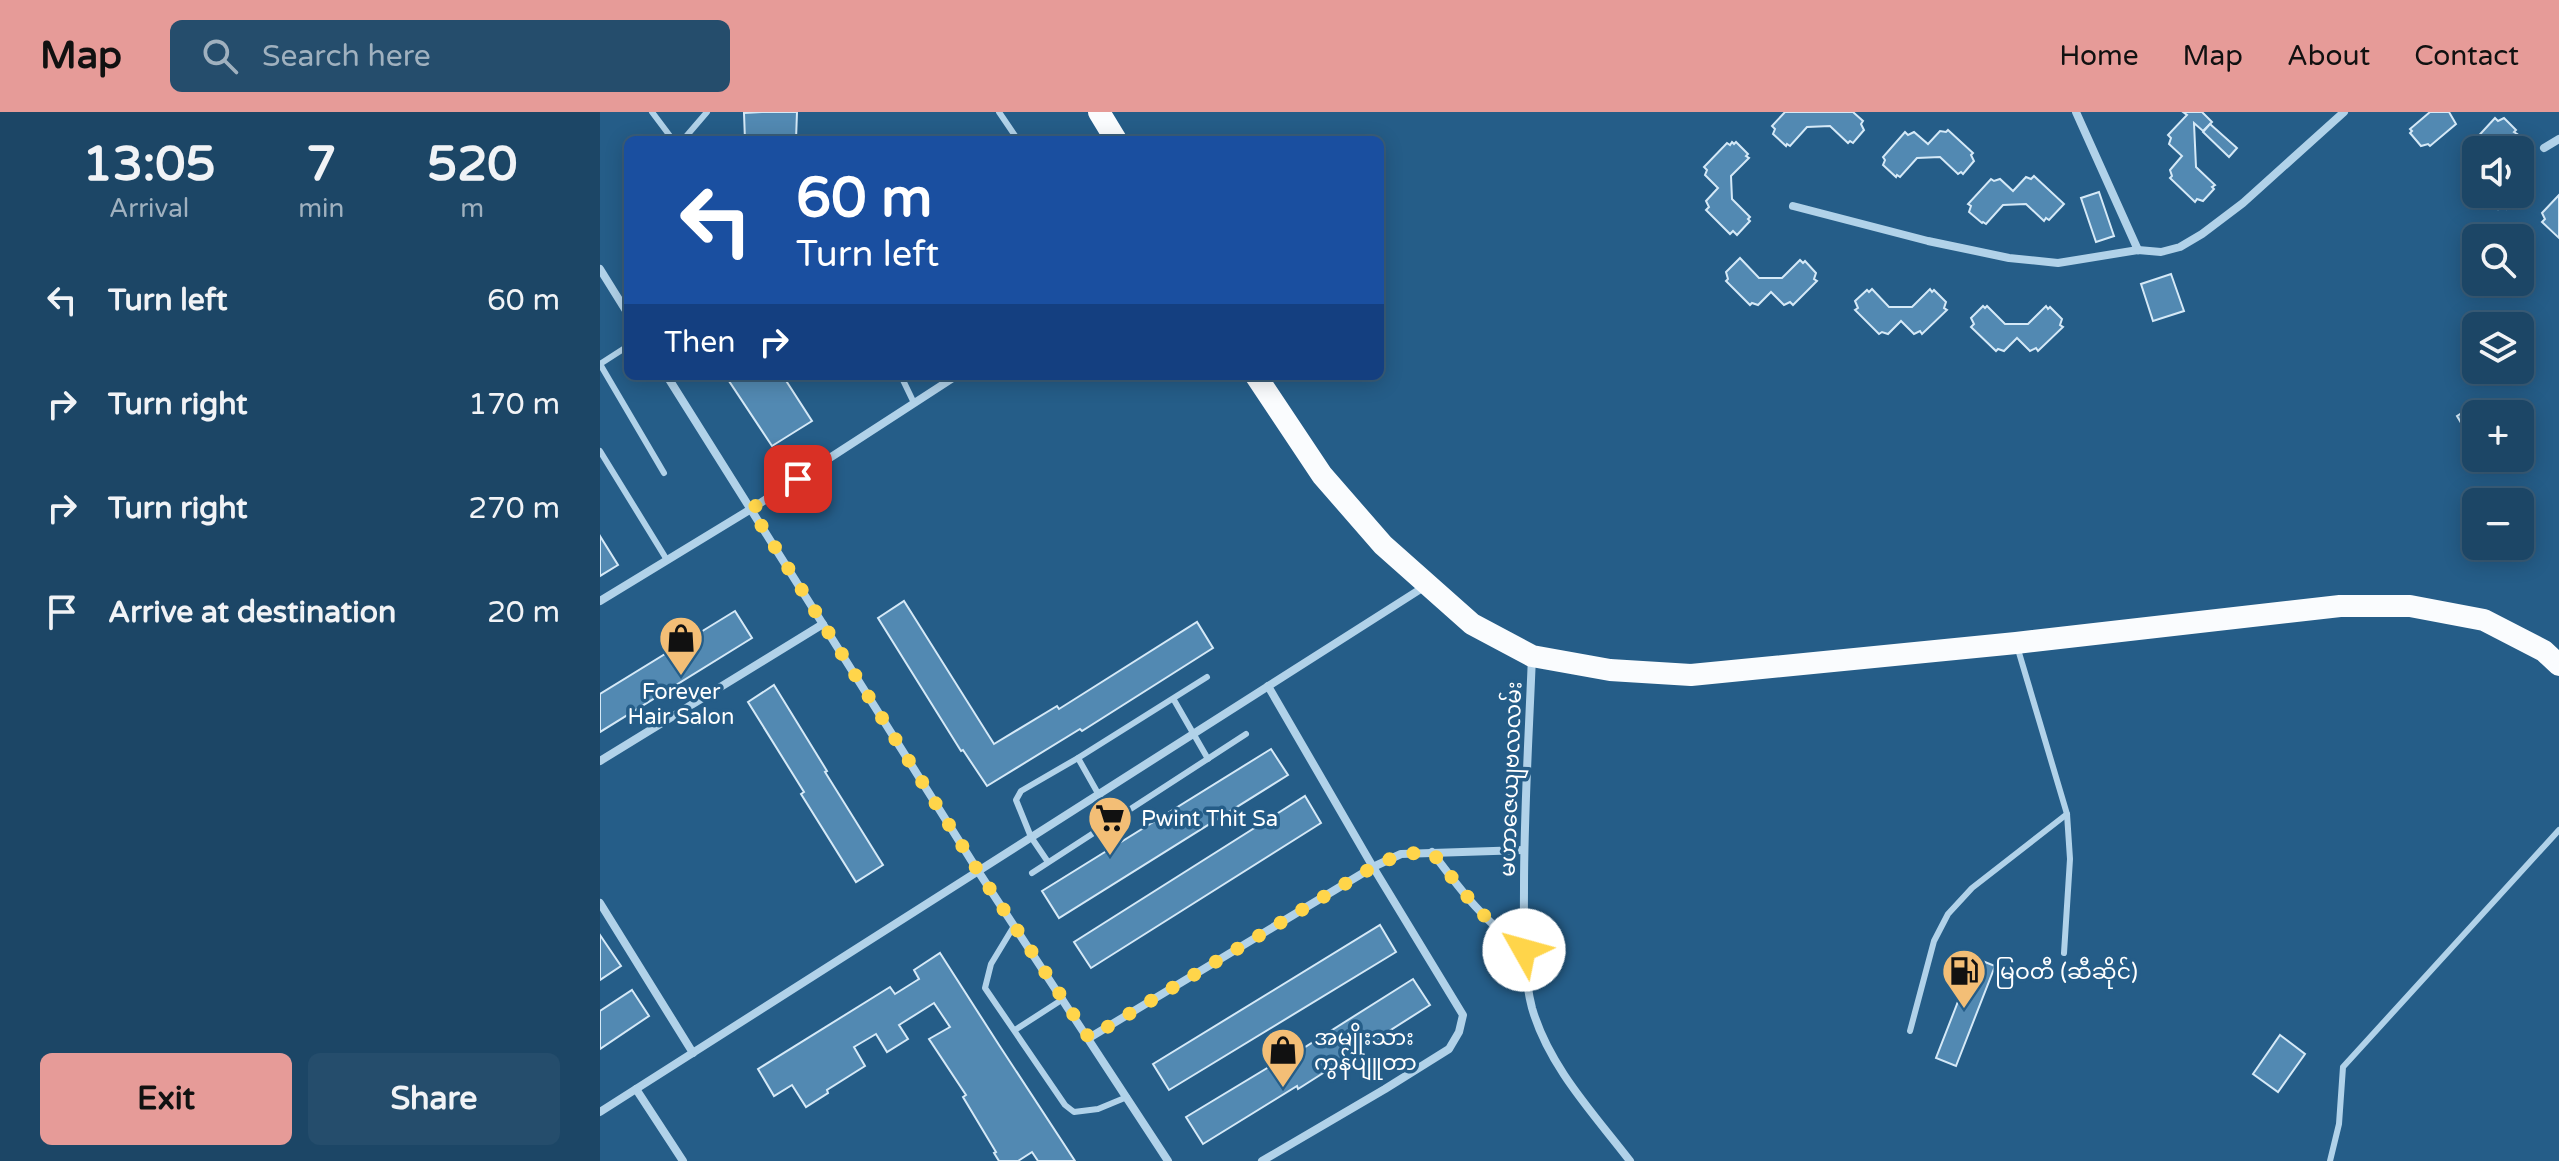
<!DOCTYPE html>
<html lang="en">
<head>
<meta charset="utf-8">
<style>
  body { margin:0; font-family:"Varela Round","Noto Sans Myanmar",sans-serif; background:#254d6c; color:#f1f3f6; height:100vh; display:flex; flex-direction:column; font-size:30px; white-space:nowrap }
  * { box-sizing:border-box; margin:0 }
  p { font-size:26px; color:#a0b1bf }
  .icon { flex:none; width:44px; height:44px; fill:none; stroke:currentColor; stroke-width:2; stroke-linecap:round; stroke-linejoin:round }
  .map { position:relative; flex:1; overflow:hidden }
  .details { display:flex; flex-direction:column; background:#1c4666; width:600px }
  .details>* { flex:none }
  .guide { position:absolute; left:24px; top:24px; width:760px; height:244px; border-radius:12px; box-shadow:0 4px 20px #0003,0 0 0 2px #3a5e7a; background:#1a4fa0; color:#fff; overflow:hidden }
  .buttons { position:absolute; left:1862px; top:24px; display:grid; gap:16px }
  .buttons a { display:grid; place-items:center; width:72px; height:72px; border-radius:12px; background:#1c4666; box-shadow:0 4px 20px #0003,0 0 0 2px #3a5e7a; font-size:40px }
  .pin { position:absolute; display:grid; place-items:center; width:68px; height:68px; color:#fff; margin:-34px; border-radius:16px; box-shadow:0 4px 12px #0006 }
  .me { position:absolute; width:88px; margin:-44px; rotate:308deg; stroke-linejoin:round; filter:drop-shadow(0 0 6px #0008) }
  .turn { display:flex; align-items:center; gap:28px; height:168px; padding:0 40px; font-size:36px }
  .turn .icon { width:104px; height:104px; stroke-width:2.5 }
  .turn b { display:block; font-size:56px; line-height:68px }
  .then { display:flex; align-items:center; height:76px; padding:0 40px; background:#0003; gap:16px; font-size:30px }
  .eta { display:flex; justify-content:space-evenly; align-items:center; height:136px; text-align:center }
  .eta b { font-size:48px; font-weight:800; line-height:56px }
  .cta { display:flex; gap:16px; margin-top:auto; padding:16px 40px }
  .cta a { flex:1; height:92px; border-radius:12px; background:#e69b98; color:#111; font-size:32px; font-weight:800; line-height:92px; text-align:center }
  .cta a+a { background:#254d6c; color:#f1f3f6 }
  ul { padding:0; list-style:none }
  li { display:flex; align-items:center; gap:24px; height:104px; padding:0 40px }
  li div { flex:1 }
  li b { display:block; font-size:30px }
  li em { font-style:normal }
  header { display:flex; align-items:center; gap:48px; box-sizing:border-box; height:112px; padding:0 40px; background:#e69b98; color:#111 }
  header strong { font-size:38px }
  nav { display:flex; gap:44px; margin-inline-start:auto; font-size:28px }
  .search { width:560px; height:72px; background:#254d6c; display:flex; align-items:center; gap:20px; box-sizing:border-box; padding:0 28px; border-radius:12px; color:#a0b1bf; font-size:30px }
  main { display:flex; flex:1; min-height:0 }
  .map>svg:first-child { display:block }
</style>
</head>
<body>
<header>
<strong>Map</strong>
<div class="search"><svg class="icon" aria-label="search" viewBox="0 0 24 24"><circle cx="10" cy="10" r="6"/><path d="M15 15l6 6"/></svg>Search here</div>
<nav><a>Home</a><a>Map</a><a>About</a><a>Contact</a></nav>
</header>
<main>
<section class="details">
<div class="eta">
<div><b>13:05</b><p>Arrival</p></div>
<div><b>7</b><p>min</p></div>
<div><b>520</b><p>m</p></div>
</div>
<ul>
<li><svg class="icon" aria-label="left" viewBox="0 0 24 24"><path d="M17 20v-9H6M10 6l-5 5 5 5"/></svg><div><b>Turn left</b></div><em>60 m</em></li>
<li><svg class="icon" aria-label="right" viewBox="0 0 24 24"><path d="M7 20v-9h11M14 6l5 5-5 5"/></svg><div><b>Turn right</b></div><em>170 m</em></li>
<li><svg class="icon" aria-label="right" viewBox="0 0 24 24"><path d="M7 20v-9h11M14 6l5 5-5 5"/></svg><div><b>Turn right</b></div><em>270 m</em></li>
<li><svg class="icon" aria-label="arrive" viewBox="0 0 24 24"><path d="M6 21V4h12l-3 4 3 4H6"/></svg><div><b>Arrive at destination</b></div><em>20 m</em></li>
</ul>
<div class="cta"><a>Exit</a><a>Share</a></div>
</section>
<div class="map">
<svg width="1959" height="1049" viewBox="0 0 1959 1049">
  <rect width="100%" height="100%" fill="#255d88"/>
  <g fill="#5289b2" stroke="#d5e9f7" stroke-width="2">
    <polygon points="162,0 197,0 196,28 145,28 144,1"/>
    <polygon points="1185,0 1253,0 1263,9 1261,12 1264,18 1253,31 1250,29 1248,31 1230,14 1207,15 1190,34 1187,32 1186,34 1173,22 1175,17 1172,14"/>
    <polygon points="1583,0 1602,0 1612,10 1603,19 1594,11 1596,55 1615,73 1612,75 1614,77 1603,89 1597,87 1595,90 1570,66 1572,64 1570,58 1582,44 1569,32 1571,26 1568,23 1587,3"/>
    <polygon points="1830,0 1849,0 1856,12 1830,34 1828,32 1821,34 1810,21 1812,19 1810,17"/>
    <polygon points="1895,6 1898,9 1904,6 1916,18 1914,20 1917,22 1901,38 1879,38 1872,31"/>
    <polygon points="1610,12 1637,36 1629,45 1603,20"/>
    <polygon points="1348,18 1373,41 1371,43 1374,49 1363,62 1361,60 1358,62 1340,45 1317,46 1300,65 1297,63 1296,65 1283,53 1285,48 1283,45 1305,20 1308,23 1314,20 1328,32 1340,19 1346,20"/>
    <polygon points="1132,30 1134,32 1136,30 1148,42 1146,44 1149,46 1131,64 1132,87 1150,105 1148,107 1150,109 1137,123 1133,119 1130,122 1106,98 1109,95 1106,89 1118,76 1105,63 1107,58 1104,55 1127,31 1130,33"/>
    <polygon points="1434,64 1464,92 1449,108 1446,106 1444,109 1426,92 1403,93 1386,112 1383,110 1382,111 1369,100 1371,94 1368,92 1391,67 1394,69 1400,67 1413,79 1426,65 1431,67"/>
    <polygon points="1499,80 1514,124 1496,130 1481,86"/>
    <polygon points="1882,82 1920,82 1906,97 1900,95 1898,97"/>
    <polygon points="1959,83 1959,126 1942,110 1945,107 1942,101"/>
    <polygon points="1140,146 1159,166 1182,166 1200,148 1203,151 1205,149 1216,161 1214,167 1217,169 1193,193 1190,190 1184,193 1171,180 1158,193 1152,191 1150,193 1126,169 1128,167 1126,160"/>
    <polygon points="1571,162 1584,199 1553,209 1541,172"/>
    <polygon points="1272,177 1289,195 1312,195 1330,177 1332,180 1334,178 1346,190 1344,196 1347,198 1322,222 1320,219 1314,222 1301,209 1288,222 1282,220 1279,222 1255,198 1258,196 1255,189 1267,178 1269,180"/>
    <polygon points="1383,194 1385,196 1387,194 1405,212 1428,212 1446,194 1448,197 1450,195 1462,207 1460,213 1463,215 1438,239 1436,236 1430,239 1417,226 1404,239 1398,237 1396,239 1371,215 1374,212 1371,206"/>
    <polygon points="138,264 183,264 212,309 172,334 129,269"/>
    <polygon points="1876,292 1876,336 1857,304"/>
    <polygon points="0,424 18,453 0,464"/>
    <polygon points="304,489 394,632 457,594 459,597 597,510 613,536 482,619 480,617 387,674 363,638 361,639 278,506"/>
    <polygon points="135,499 152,526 0,620 0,582"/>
    <polygon points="174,573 227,659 225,660 283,753 256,770 201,682 204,680 148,590"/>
    <polygon points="671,637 688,663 459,806 442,779"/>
    <polygon points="705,684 721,711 491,856 474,830"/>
    <polygon points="780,813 796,840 569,978 553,952"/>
    <polygon points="0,823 21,854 0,868"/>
    <polygon points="340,841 399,933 475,1049 438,1049 432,1040 418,1049 399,1049 394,1041 396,1040 363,985 366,983 329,927 350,915 334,891 299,913 308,927 287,940 276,922 254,935 265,954 227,978 228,981 206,995 192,973 174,984 158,957 290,875 295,882 319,867 314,858"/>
    <polygon points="1375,846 1395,854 1356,954 1336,946"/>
    <polygon points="813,867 830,893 698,977 697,974 603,1032 586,1005 674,952 675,954"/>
    <polygon points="32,878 49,904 0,937 0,899"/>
    <polygon points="1680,923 1705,942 1678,980 1653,962"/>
  </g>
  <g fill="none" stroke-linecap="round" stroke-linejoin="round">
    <g stroke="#b1d2e9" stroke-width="6">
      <polyline points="52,0 73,28"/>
      <polyline points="399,0 418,28"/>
      <polyline points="83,28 107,0"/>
      <polyline points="0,252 64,361"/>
      <polyline points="0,252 28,234"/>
      <polyline points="301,264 314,291"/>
      <polyline points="0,339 67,448"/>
      <polyline points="1417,534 1467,702 1470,747 1464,841"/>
      <polyline points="574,588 608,647"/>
      <polyline points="478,646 513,708"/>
      <polyline points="448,750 431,725 416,688 421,679 478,646 607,565"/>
      <polyline points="432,761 646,622"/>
      <polyline points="414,814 391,852 385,876 465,993 474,1000 498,997 527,985"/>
      <polyline points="415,918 463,887"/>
      <polyline points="1310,919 1334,829 1348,802 1372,776 1467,702"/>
      <polyline points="1730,1049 1739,1012 1743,955 1959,718"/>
    </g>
    <g stroke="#b1d2e9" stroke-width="8">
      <polyline points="1476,0 1538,138"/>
      <polyline points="1944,36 1959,27"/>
      <polyline points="1193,94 1328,129 1409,146 1458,151 1538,138 1561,140 1580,135 1602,122 1643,91 1744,0"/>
      <polyline points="0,157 28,202"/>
      <polyline points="67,264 378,759 568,1049"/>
      <polyline points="0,489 151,397 356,264"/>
      <path d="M932,544C929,621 924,698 924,775C924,815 922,857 932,896C949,955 994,1002 1030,1049"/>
      <polyline points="0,649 223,512"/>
      <path d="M832,740C860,777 886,812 924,838"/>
      <polyline points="0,791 93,941"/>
      <polyline points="489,926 773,755 801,742 924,738"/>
      <polyline points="36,977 83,1049"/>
      <polyline points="0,1000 827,473"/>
      <polyline points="662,1049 785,977 849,937 859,920 863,903 773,755 668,574"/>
    </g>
    <g stroke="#fafcfe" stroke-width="22">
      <polyline points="499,0 516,28"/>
      <polyline points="656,264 722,363 783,433 872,512 932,544 1010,558 1091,563 1416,531 1740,494 1810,494 1884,508 1944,539 1959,553"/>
    </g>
  </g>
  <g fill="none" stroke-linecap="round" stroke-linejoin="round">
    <path stroke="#ffd54a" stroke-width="14" stroke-dasharray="0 25.2" d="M198,367L151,397L378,759L489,926L773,755L801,742L832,740C861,777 886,812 924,838"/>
  </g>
  <defs>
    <g id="shop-pin" transform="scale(2.3)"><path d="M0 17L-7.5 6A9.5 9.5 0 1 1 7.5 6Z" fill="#f3be76" stroke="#255d88"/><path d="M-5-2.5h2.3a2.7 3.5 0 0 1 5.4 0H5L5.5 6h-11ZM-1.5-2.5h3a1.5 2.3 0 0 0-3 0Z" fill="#111"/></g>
    <g id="supermarket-pin" transform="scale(2.3)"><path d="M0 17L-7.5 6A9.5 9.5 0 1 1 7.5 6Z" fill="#f3be76" stroke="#255d88"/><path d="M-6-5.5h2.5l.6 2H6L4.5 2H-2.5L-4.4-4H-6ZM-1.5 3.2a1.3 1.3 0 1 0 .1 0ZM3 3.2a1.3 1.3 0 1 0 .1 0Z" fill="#111"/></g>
    <g id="fuel-pin" transform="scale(2.3)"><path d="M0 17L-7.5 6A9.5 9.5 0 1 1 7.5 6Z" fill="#f3be76" stroke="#255d88"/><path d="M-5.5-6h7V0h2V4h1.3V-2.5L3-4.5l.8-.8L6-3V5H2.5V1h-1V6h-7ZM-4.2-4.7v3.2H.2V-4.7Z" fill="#111"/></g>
  </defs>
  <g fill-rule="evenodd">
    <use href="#shop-pin" x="81" y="526"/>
    <use href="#supermarket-pin" x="510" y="706"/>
    <use href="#fuel-pin" x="1364" y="859"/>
    <use href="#shop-pin" x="683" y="938"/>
  </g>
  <g text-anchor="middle" stroke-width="7" stroke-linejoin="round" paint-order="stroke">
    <g font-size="22" fill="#fff" stroke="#255d88" text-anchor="start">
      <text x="81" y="587" text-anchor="middle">Forever<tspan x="81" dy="25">Hair Salon</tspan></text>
      <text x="541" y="714">Pwint Thit Sa</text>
      <text x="1395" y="867">မြဝတီ (ဆီဆိုင်)</text>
      <text x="714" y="933">အမျိုးသား<tspan x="714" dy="25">ကွန်ပျူတာ</tspan></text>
    </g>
    <g font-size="22" fill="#fff" stroke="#255d88">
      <text transform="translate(910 667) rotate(-88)" y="8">မဟာဇေယျဗလလမ်း</text>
    </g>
  </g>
</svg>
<div class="buttons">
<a><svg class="icon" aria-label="sound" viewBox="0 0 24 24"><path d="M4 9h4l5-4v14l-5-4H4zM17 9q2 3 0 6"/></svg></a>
<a><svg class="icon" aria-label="search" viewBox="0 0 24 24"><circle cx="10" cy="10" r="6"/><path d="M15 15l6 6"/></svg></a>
<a><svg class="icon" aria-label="layers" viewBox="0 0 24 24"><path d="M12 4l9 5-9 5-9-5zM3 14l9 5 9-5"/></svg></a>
<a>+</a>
<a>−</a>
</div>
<div class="pin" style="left:198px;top:367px;background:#d93025"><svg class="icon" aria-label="arrive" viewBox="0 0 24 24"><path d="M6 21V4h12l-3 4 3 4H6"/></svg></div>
<svg class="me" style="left:924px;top:838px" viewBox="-20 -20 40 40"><circle r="19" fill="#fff"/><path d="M0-13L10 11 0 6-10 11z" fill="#ffd54a"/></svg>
<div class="guide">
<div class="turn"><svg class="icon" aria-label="left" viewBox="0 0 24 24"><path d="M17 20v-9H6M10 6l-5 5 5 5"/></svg><div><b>60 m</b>Turn left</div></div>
<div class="then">Then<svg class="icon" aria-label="right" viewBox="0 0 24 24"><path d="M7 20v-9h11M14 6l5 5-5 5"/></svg></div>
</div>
</div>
</main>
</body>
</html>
